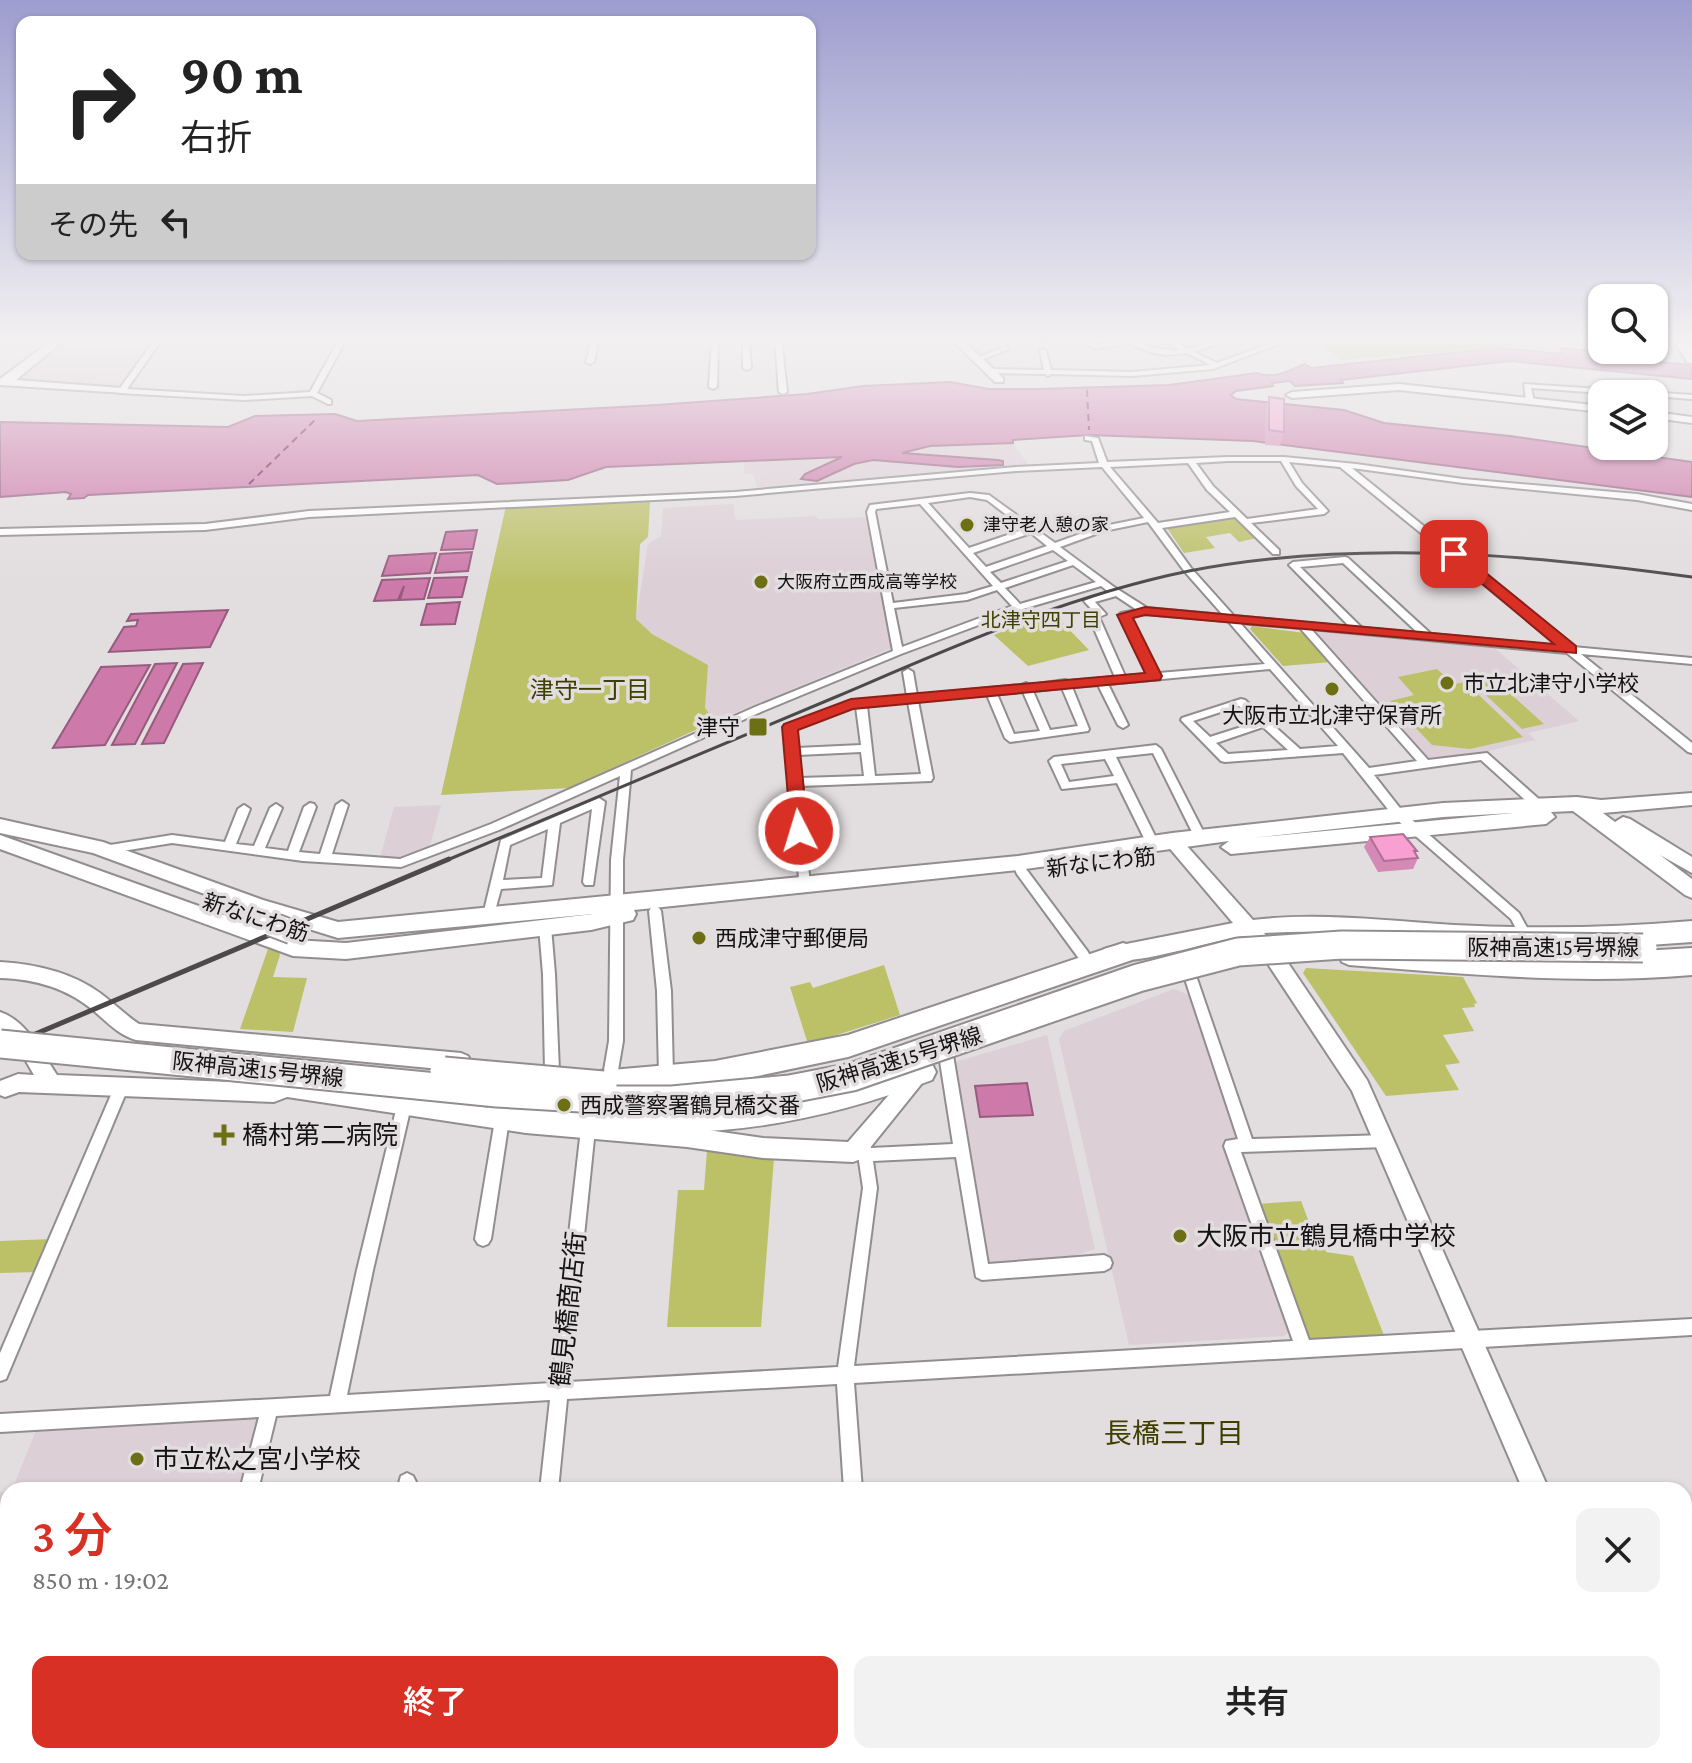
<!DOCTYPE html>
<html lang="ja">
<head>
<meta charset="utf-8">
<style>
  body { margin:0; font-family:"Crimson Pro","Noto Sans JP",serif; background:#f2f2f2; color:#222; height:100vh; display:flex; flex-direction:column; font-size:30px; white-space:nowrap }
  * { box-sizing:border-box; margin:0 }
  p { font-size:26px; color:#767676 }
  .icon { flex:none; width:44px; height:44px; fill:none; stroke:currentColor; stroke-width:2; stroke-linecap:round; stroke-linejoin:round }
  .map { position:relative; flex:1; overflow:hidden }
  .panel { position:absolute; left:0px; top:1482px; width:1692px; height:282px; display:flex; flex-direction:column; background:#fff; border-radius:24px 24px 0 0; box-shadow:0 2px 6px #0004 }
  .panel>* { flex:none }
  .hud { position:absolute; left:16px; top:16px; width:800px; height:244px; border-radius:16px; box-shadow:0 2px 6px #0004; background:#fff; color:#222; overflow:hidden }
  .fabs { position:absolute; left:1588px; top:284px; display:grid; gap:16px }
  .fabs a { display:grid; place-items:center; width:80px; height:80px; border-radius:16px; background:#fff; box-shadow:0 2px 6px #0004; font-size:40px }
  .pin { position:absolute; display:grid; place-items:center; width:68px; height:68px; color:#fff; margin:-34px; border-radius:16px; box-shadow:0 4px 12px #0006 }
  .me { position:absolute; width:88px; margin:-44px; rotate:355deg; stroke-linejoin:round; filter:drop-shadow(0 0 6px #0008) }
  .turn { display:flex; align-items:center; gap:28px; height:168px; padding:0 32px; font-size:36px }
  .turn .icon { width:104px; height:104px; stroke-width:2.5 }
  .turn b { display:block; font-size:56px; line-height:68px }
  .then { display:flex; align-items:center; height:76px; padding:0 32px; background:#0003; gap:16px; font-size:30px }
  .round { display:grid; place-items:center; flex:none; width:84px; height:84px; border-radius:16px; background:#f2f2f2 }
  .head { display:flex; align-items:center; justify-content:space-between; height:136px; padding:0 32px }
  h1 { font-size:48px; font-weight:600; line-height:60px; color:#d93025 }
  .button { display:flex; gap:16px; margin-top:auto; padding:16px 32px }
  .button a { flex:1; height:92px; border-radius:16px; background:#d93025; color:#fff; font-size:32px; font-weight:600; line-height:92px; text-align:center }
  .button a+a { background:#f2f2f2; color:#222 }
  .map>svg:first-child { display:block }
</style>
</head>
<body>
<div class="map">
<svg width="1692" height="1763" viewBox="0 0 1692 1763">
  <rect width="100%" height="100%" fill="#e2dddf"/>
  <g fill="#dccfd5">
    <polygon points="68,338 155,338 117,388 16,380"/>
    <polygon points="1013,443 1030,467 758,491 753,474 745,474 743,461 838,456 857,465 873,460 898,462 903,452 930,446"/>
    <polygon points="733,504 736,520 816,516 818,519 864,517 868,520 892,648 715,721 705,708 708,665 652,634 636,619 648,544 661,536 663,508"/>
    <polygon points="1318,631 1491,645 1579,721 1528,733 1535,740 1484,752 1428,758 1315,636"/>
    <polygon points="441,805 429,848 400,860 380,858 394,807"/>
    <polygon points="1174,989 1194,997 1239,1141 1224,1141 1290,1331 1284,1336 1129,1345 1059,1039 1064,1031"/>
    <polygon points="1047,1035 1095,1249 1076,1255 1068,1262 993,1266 986,1261 952,1063"/>
    <polygon points="261,1415 240,1490 12,1490 37,1428"/>
    <polygon points="8,1491 8,1693 0,1694 0,1492"/>
  </g>
  <g fill="#bcc168">
    <polygon points="1508,338 1514,346 1341,360 1313,338"/>
    <polygon points="650,502 648,537 640,544 636,619 652,634 708,665 705,708 715,721 569,788 441,795 506,506"/>
    <polygon points="1233,515 1257,538 1239,542 1230,533 1206,537 1215,548 1184,553 1167,528"/>
    <polygon points="1041,616 1059,619 1089,650 1028,666 994,635"/>
    <polygon points="1252,626 1305,633 1332,662 1283,666 1250,629"/>
    <polygon points="1437,669 1454,684 1465,682 1523,737 1470,749 1432,745 1390,701 1414,695 1398,677"/>
    <polygon points="1494,679 1544,724 1522,729 1473,683"/>
    <polygon points="268,949 279,952 280,955 273,977 307,978 293,1032 240,1029"/>
    <polygon points="884,965 900,1015 808,1044 790,987 810,982 813,988"/>
    <polygon points="1306,968 1463,977 1477,1003 1474,1004 1475,1007 1462,1008 1474,1031 1443,1035 1460,1063 1445,1065 1459,1090 1386,1096 1303,973"/>
    <polygon points="707,1150 774,1158 761,1327 667,1327 678,1190 704,1190"/>
    <polygon points="1301,1201 1312,1230 1320,1236 1326,1252 1353,1256 1385,1338 1310,1342 1303,1338 1257,1204"/>
    <polygon points="53,1239 39,1272 0,1273 0,1241"/>
  </g>
  <g fill="#cd7aaa" stroke="#965b7d" stroke-width="2">
    <path d="M1498,348L1562,354L1561,348L1606,352L1609,358L1692,365V379L1510,361L1341,380L1343,383L1295,386L1290,381L1272,383L1273,386L1236,391L1231,395L1236,399L1344,410L1384,423L1510,436L1692,462V497L1253,441L1089,435L1013,440V443L930,446L902,453L998,460L1003,461V465L958,467L873,460L854,464L817,481L801,479L805,474L842,457L606,467L568,480L497,484L478,475L88,495L84,498L68,499L71,494L66,492L0,497V422L228,427L255,416L335,414L357,421L657,405L807,394L863,386L950,382L989,389H1038L1169,385L1257,373C1273,380 1290,370 1305,364L1311,368Z"/>
    <polygon points="477,530 473,549 441,550 446,532"/>
    <polygon points="472,552 468,571 435,573 440,554"/>
    <polygon points="436,553 430,573 382,576 389,556"/>
    <polygon points="467,577 462,597 428,598 434,578"/>
    <polygon points="430,578 424,599 400,600 404,586 398,600 374,601 382,580"/>
    <polygon points="460,602 455,624 421,625 427,604"/>
    <polygon points="228,610 210,647 109,652 124,627 136,626 138,620 127,621 131,614"/>
    <polygon points="177,663 135,744 112,745 155,664"/>
    <polygon points="203,663 164,743 142,744 183,664"/>
    <polygon points="150,665 105,745 53,748 101,667"/>
    <polygon points="1027,1083 1033,1115 980,1117 975,1086"/>
  </g>
  <g fill="none" stroke-linecap="round" stroke-linejoin="round">
    <g stroke="#720d53" stroke-width="2" stroke-dasharray="7 5" stroke-linecap="butt">
      <polyline points="1087,390 1089,430"/>
      <polyline points="249,484 317,418"/>
    </g>
    <g stroke="#928d8f" stroke-width="4">
      <g id="street">
        <polygon points="156,338 163,338 127,389 244,396 310,392 340,338 347,338 317,393 331,400 331,404 328,404 312,396 244,400 119,393 118,391"/>
        <polygon points="592,338 599,338 594,362 590,364 586,362"/>
        <polygon points="712,338 718,338 717,387 713,389 709,387"/>
        <polygon points="743,338 749,338 751,368 747,370 743,368"/>
        <polygon points="775,338 781,338 787,392 783,394 779,392"/>
        <polygon points="991,338 999,338 1009,349 979,361 975,361 975,359 1001,348"/>
        <polygon points="1081,338 1091,338 1088,340 1096,345 1122,340 1120,338 1129,338 1154,348 1176,351 1180,350 1158,338 1167,338 1188,349 1222,338 1233,338 1194,352 1217,363 1284,338 1295,338 1213,369 1132,376 1051,374 1048,376 1045,374 988,373 984,371 988,369 1044,370 1040,351 1043,349 1046,351 1051,370 1132,372 1211,365 1187,353 1165,355 1150,352 1128,343 1095,349 1081,341"/>
        <polygon points="1624,350 1652,350 1666,353 1663,355 1627,352"/>
        <polygon points="1524,384 1692,395 1692,399 1654,396 1654,394 1617,394 1531,388 1534,401 1530,403 1526,401"/>
        <path d="M1085,436L1098,438L1107,462L1228,457H1284L1356,464L1463,479L1637,494L1692,504V510L1637,500L1463,483L1352,468L1573,647L1692,658V664L1581,654L1692,743V753L1688,752L1567,653L1311,629L1428,760L1487,753L1541,801L1543,804L1541,807H1533L1481,760L1374,775L1403,812L1519,913L1530,933L1528,936H1520L1511,919L1395,818L1343,753L1225,762L1221,761L1181,720L1182,718L1241,699L1245,700L1300,749L1338,746L1270,669L1108,684L1128,725L1123,728L1118,725L1098,685L1072,687L1089,729L1088,731L1010,742L1005,738L987,695L918,701L933,778L931,781L801,786L810,886L808,889H800L785,727L786,725L851,701L907,696L903,672L908,669L913,672L917,695L1021,685L1026,683L1030,685L1065,680L1069,681L1115,677L1088,615L1094,612L1084,601L1109,592L1101,586L1016,611L901,654L763,711L631,770L623,860V1041L617,1076L615,1080L610,1082L605,1080L603,1076L609,1041L611,860L620,776L499,830L401,867L303,861L172,843L104,854L98,850L104,846L172,835L225,842L238,809L244,805L250,809L236,844L254,846L270,808L276,804L282,808L265,848L288,851L304,807L310,803L314,804L316,807L299,852L320,854L336,805L342,801L348,805L332,854L400,859L491,824L755,707L893,651L867,512L870,505L970,493L989,495L1055,543L1099,527L1144,518L1102,467L1016,471L735,496L309,517L205,530L0,535V529L205,524L309,511L735,492L1016,467L1099,463L1092,441L1085,440ZM1228,461H1281L1296,486L1318,509L1247,519L1213,486L1196,463ZM1289,462L1340,467L1559,646L1431,634L1348,558L1345,557L1293,562L1289,565L1350,627L1234,616L1191,568L1162,528L1235,517L1273,554H1279V550L1251,523L1324,514L1328,511L1302,483ZM1188,463L1207,490L1230,512L1158,523L1110,467ZM970,497L987,500L1025,529L969,548L928,503ZM920,504L993,586L966,594L893,603L875,512L876,509ZM1148,522L1185,572L1223,615L1147,608L1114,587L1060,547L1104,531ZM1031,533L1047,546L986,567L973,553ZM1053,550L1068,561L1001,583L990,572ZM1343,563L1418,633L1362,628L1300,567ZM1073,565L1096,582L1020,604L1005,588ZM997,590L1012,606L902,647L894,608L967,600ZM1116,596L1137,610L1121,613L1119,615L1149,674L1125,676L1099,617L1106,614L1095,602ZM1145,614L1228,621L1265,664L1159,673L1130,617ZM1240,623L1300,628L1417,761L1369,768ZM1062,688L1078,726L1050,730L1033,691ZM1023,692L1040,731L1014,734L997,694ZM908,702L921,774L875,776L867,706ZM1239,706L1257,722L1210,737L1193,721ZM852,707H856L861,745L797,748L795,729ZM1263,727L1288,750L1228,754L1216,743ZM861,752L864,776L800,778L798,755Z"/>
        <path d="M1156,745L1161,749L1206,837L1204,840H1196L1153,753L1116,757L1158,842L1152,846L1146,842L1117,783L1062,789L1049,761L1054,757ZM1105,759L1114,776L1069,782L1061,764Z"/>
        <path d="M599,798L605,802L593,885H585L583,882L592,809L560,823L552,885L501,889L493,918H485L483,915L501,840ZM548,829L542,878L503,880L510,845Z"/>
        <polygon points="1018,859 1022,860 1026,869 1088,952 1090,956 1088,960 1080,960 1017,874 1012,863"/>
        <polygon points="655,906 659,908 661,911 671,991 673,1075 671,1079 666,1081 661,1079 659,1075 657,991 649,911 651,908"/>
        <polygon points="545,922 549,924 551,927 555,974 559,1071 557,1075 552,1077 547,1075 545,1071 543,974 539,927 541,924"/>
        <polygon points="1187,962 1192,963 1193,967 1252,1139 1386,1135 1391,1136 1393,1141 1391,1146 1386,1147 1241,1152 1309,1340 1692,1319 1692,1335 854,1383 862,1490 844,1490 837,1384 567,1399 558,1490 540,1490 550,1400 276,1416 258,1490 240,1490 259,1417 0,1432 0,1414 330,1396 357,1270 397,1106 399,1102 404,1100 409,1102 411,1106 373,1270 347,1395 552,1383 581,1129 583,1124 588,1123 593,1124 595,1129 569,1382 838,1367 863,1188 856,1141 858,1136 863,1135 868,1136 871,1148 953,1144 939,1055 941,1051 946,1049 951,1051 953,1055 988,1264 1104,1255 1110,1258 1112,1263 1110,1268 1104,1271 982,1280 976,1277 956,1157 873,1161 877,1188 854,1366 1293,1341 1224,1146 1226,1141 1238,1139 1181,967 1182,963"/>
        <polygon points="121,1082 126,1084 128,1088 6,1379 0,1381 0,1353 114,1088 116,1084"/>
        <polygon points="502,1114 507,1116 509,1120 491,1239 488,1244 483,1246 478,1244 475,1239 495,1120 497,1116"/>
        <polygon points="407,1473 413,1476 416,1482 415,1490 397,1490 401,1476"/>
        <polygon points="166,1756 186,1756 184,1763 164,1763"/>
        <polygon points="203,1756 300,1756 297,1763 200,1763"/>
        <rect x="509" y="1756" width="20" height="7"/>
        <rect x="859" y="1756" width="20" height="7"/>
        <polygon points="1486,1756 1506,1756 1508,1763 1488,1763"/>
      </g>
    </g>
    <g stroke="#928d8f" stroke-width="4">
      <g id="secondary">
        <polygon points="55,338 67,338 16,380 122,388 126,389 126,393 0,385 0,379"/>
        <polygon points="950,338 961,338 1003,378 1003,382 995,382"/>
        <polygon points="1399,384 1602,406 1602,412 1399,390 1292,398 1286,395 1292,392"/>
        <polygon points="1654,412 1692,417 1692,423 1654,418"/>
        <path d="M1172,834L1178,836L1253,920C1319,912 1387,921 1454,925C1533,929 1613,928 1692,921V935C1613,943 1533,943 1454,939C1391,936 1328,929 1264,933L1280,951L1367,1080L1549,1490H1523L1352,1091L1266,961L1244,936C1212,940 1131,968 1104,959L1101,954L1104,949L1111,947L1233,923L1166,844L1163,840Z"/>
        <path d="M1349,949L1563,965L1692,959V975C1577,985 1464,974 1349,965L1342,962L1339,957L1342,952Z"/>
        <path d="M0,962C35,964 71,972 100,993C114,1003 125,1015 139,1024L461,1053L468,1056L471,1062L468,1068L461,1071L136,1040C119,1035 108,1023 94,1011C67,988 35,979 0,978Z"/>
        <path d="M0,1012C26,1020 43,1054 57,1075L258,1083L253,1076L256,1070C270,1065 279,1072 290,1080L526,1113L687,1127L763,1138L848,1142L914,1066L921,1063L928,1066L931,1072L861,1159L853,1162L763,1158L687,1147L526,1133L287,1097L274,1102L19,1092L5,1097L0,1095V1081L18,1074L34,1075L23,1056L0,1033Z"/>
        <rect x="1684" y="1655" width="8" height="30"/>
        <polygon points="1633,1756 1663,1756 1666,1763 1636,1763"/>
      </g>
    </g>
    <g stroke="#928d8f" stroke-width="4">
      <path id="primary" d="M1692,793V805L1603,813L1615,822L1623,817L1630,819L1692,857V873L1660,855L1692,879V898L1685,895L1573,811L1551,812L1555,817L1546,824L1231,854L1221,847L1229,841L1018,870L634,910L636,914L633,920L591,930L346,959L293,956L0,849V835L294,940L346,943L593,914L338,938L251,911L93,853L0,833V819L103,842L263,900L338,922L1018,856L1172,833L1443,803L1577,797L1601,800ZM1513,813L1252,838L1443,817Z"/>
    </g>
    <g stroke="#928d8f" stroke-width="4">
      <g id="highway">
        <polygon points="1672,338 1686,338 1692,348 1692,363 1687,362"/>
        <polygon points="1692,922 1692,942 1635,946 1626,943 1622,936 1626,929 1635,926"/>
        <polygon points="1123,943 1132,946 1136,953 1132,960 848,1057 715,1085 588,1096 578,1092 574,1084 578,1076 588,1072 715,1061 848,1035"/>
        <polygon points="1502,948 1609,953 1692,948 1692,968 1609,973 1502,968 1493,965 1489,958 1493,951"/>
        <path d="M922,1060L932,1064L936,1072L932,1080C850,1111 767,1131 680,1132C621,1133 561,1124 502,1119L492,1116L488,1107L492,1098L502,1095C561,1099 619,1107 678,1107C762,1107 843,1088 922,1060Z"/>
      </g>
    </g>
    <use href="#street" fill="#fff" fill-rule="evenodd"/>
    <use href="#secondary" fill="#fff" fill-rule="evenodd"/>
    <use href="#primary" fill="#fff" fill-rule="evenodd"/>
    <use href="#highway" fill="#fff" fill-rule="evenodd"/>
    <path stroke="#4b494a" stroke-width="3" d="M445,861C576,806 707,751 838,696C953,647 1066,596 1189,571C1355,539 1526,554 1692,577"/>
    <polyline stroke="#4b494a" stroke-width="5" points="0,1049 449,859"/>
    <g stroke="#928d8f" stroke-width="27" stroke-linecap="butt">
      <polyline id="primary-bridge" points="271,924 292,932"/>
    </g>
    <g stroke="#928d8f" stroke-width="31" stroke-linecap="butt">
      <g id="highway-bridge">
        <polyline points="0,1044 497,1093 614,1100 672,1100 790,1089 852,1077 1138,978 1238,952 1342,945 1643,948"/>
        <polyline points="444,1071 603,1085"/>
      </g>
    </g>
    <use href="#primary-bridge" stroke="#fff" stroke-width="23"/>
    <use href="#highway-bridge" stroke="#fff" stroke-width="27"/>
  </g>
  <g fill="#d48ab4">
    <polygon points="1033,338 1059,338 1043,344"/>
    <polygon points="1269,397 1284,432 1280,446 1265,445 1265,412"/>
    <polygon points="1370,837 1417,851 1415,853 1418,858 1413,869 1378,872 1364,847"/>
  </g>
  <polygon fill="#ad7092" points="1043,338 1059,338 1043,344"/>
  <g fill="#f7a0d1" stroke="#ad7092" stroke-width="2">
    <polygon points="1269,397 1284,399 1284,432 1269,430"/>
    <polygon points="1403,834 1417,851 1414,851 1418,858 1384,861 1370,837"/>
  </g>
  <linearGradient id="sky" x2="0" y2="1"><stop stop-color="#9d9dcf"/><stop offset="0.58" stop-color="#f2f0f1"/><stop offset="1" stop-color="#f2f0f1" stop-opacity="0"/></linearGradient>
  <rect width="1692" height="585" fill="url(#sky)"/>
  <polygon fill="#d93025" stroke="#8d1f18" stroke-width="2" points="1449,551 1459,551 1576,646 1576,653 1145,615 1133,618 1162,676 1160,680 853,709 798,730 808,831 799,837 791,831 782,727 784,724 851,699 1145,673 1117,615 1145,607 1554,644 1449,556"/>
  <g fill="#6c6f13" stroke="#e2dddf" stroke-width="3">
    <circle cx="967" cy="525" r="8"/>
    <circle cx="761" cy="582" r="8"/>
    <circle cx="1447" cy="683" r="8"/>
    <circle cx="1332" cy="689" r="8"/>
    <rect x="748" y="717" width="20" height="20" rx="4"/>
    <circle cx="699" cy="938" r="8"/>
    <circle cx="564" cy="1105" r="8"/>
    <path d="M220 1123h8v8h8v8h-8v8h-8v-8h-8v-8h8z"/>
    <circle cx="1180" cy="1236" r="8"/>
    <circle cx="137" cy="1459" r="8"/>
  </g>
  <g text-anchor="middle" stroke-width="7" stroke-linejoin="round" paint-order="stroke">
    <g font-size="18" fill="#141314" stroke="#e2dddf" text-anchor="start">
      <text x="983" y="531">津守老人憩の家</text>
      <text x="777" y="588">大阪府立西成高等学校</text>
    </g>
    <g font-size="20" fill="#3e4000" stroke="#e2dddf">
      <text x="1041" y="627">北津守四丁目</text>
    </g>
    <g font-size="22" fill="#141314" stroke="#e2dddf" text-anchor="start">
      <text x="1463" y="691">市立北津守小学校</text>
      <text x="1332" y="723" text-anchor="middle">大阪市立北津守保育所</text>
      <text x="740" y="735" text-anchor="end">津守</text>
      <text x="715" y="946">西成津守郵便局</text>
      <text x="580" y="1113">西成警察署鶴見橋交番</text>
    </g>
    <g font-size="22" fill="#141314" stroke="#e2dddf">
      <text transform="translate(1101 862) rotate(-7)" y="8">新なにわ筋</text>
      <text transform="translate(256 917) rotate(18)" y="8">新なにわ筋</text>
      <text x="1553" y="955">阪神高速15号堺線</text>
      <text transform="translate(899 1059) rotate(-17)" y="8">阪神高速15号堺線</text>
      <text transform="translate(258 1069) rotate(6)" y="8">阪神高速15号堺線</text>
    </g>
    <g font-size="24" fill="#3e4000" stroke="#e2dddf">
      <text x="590" y="698">津守一丁目</text>
    </g>
    <g font-size="26" fill="#141314" stroke="#e2dddf" text-anchor="start">
      <text x="242" y="1144">橋村第二病院</text>
      <text x="1196" y="1245">大阪市立鶴見橋中学校</text>
      <text x="153" y="1468">市立松之宮小学校</text>
    </g>
    <g font-size="26" fill="#141314" stroke="#e2dddf">
      <text transform="translate(568 1309) rotate(-84)" y="9">鶴見橋商店街</text>
    </g>
    <g font-size="28" fill="#3e4000" stroke="#e2dddf">
      <text x="1174" y="1443">長橋三丁目</text>
    </g>
  </g>
</svg>
<div class="fabs">
<a><svg class="icon" aria-label="search" viewBox="0 0 24 24"><circle cx="10" cy="10" r="6"/><path d="M15 15l6 6"/></svg></a>
<a><svg class="icon" aria-label="layers" viewBox="0 0 24 24"><path d="M12 4l9 5-9 5-9-5zM3 14l9 5 9-5"/></svg></a>
</div>
<div class="pin" style="left:1454px;top:554px;background:#d93025"><svg class="icon" aria-label="arrive" viewBox="0 0 24 24"><path d="M6 21V4h12l-3 4 3 4H6"/></svg></div>
<svg class="me" style="left:799px;top:831px" viewBox="-20 -20 40 40"><circle r="17" fill="#d93025" stroke="#fff" stroke-width="3"/><path d="M0-11L8 9 0 5-8 9z" fill="#fff"/></svg>
<div class="hud">
<div class="turn"><svg class="icon" aria-label="right" viewBox="0 0 24 24"><path d="M7 20v-9h11M14 6l5 5-5 5"/></svg><div><b>90 m</b>右折</div></div>
<div class="then">その先<svg class="icon" aria-label="left" viewBox="0 0 24 24"><path d="M17 20v-9H6M10 6l-5 5 5 5"/></svg></div>
</div>
<section class="panel">
<div class="head"><div><h1>3 分</h1><p>850 m · 19:02</p></div><a class="round"><svg class="icon" aria-label="close" viewBox="0 0 24 24"><path d="M6 6l12 12M18 6L6 18"/></svg></a></div>
<div class="button"><a>終了</a><a>共有</a></div>
</section>
</div>
</body>
</html>
